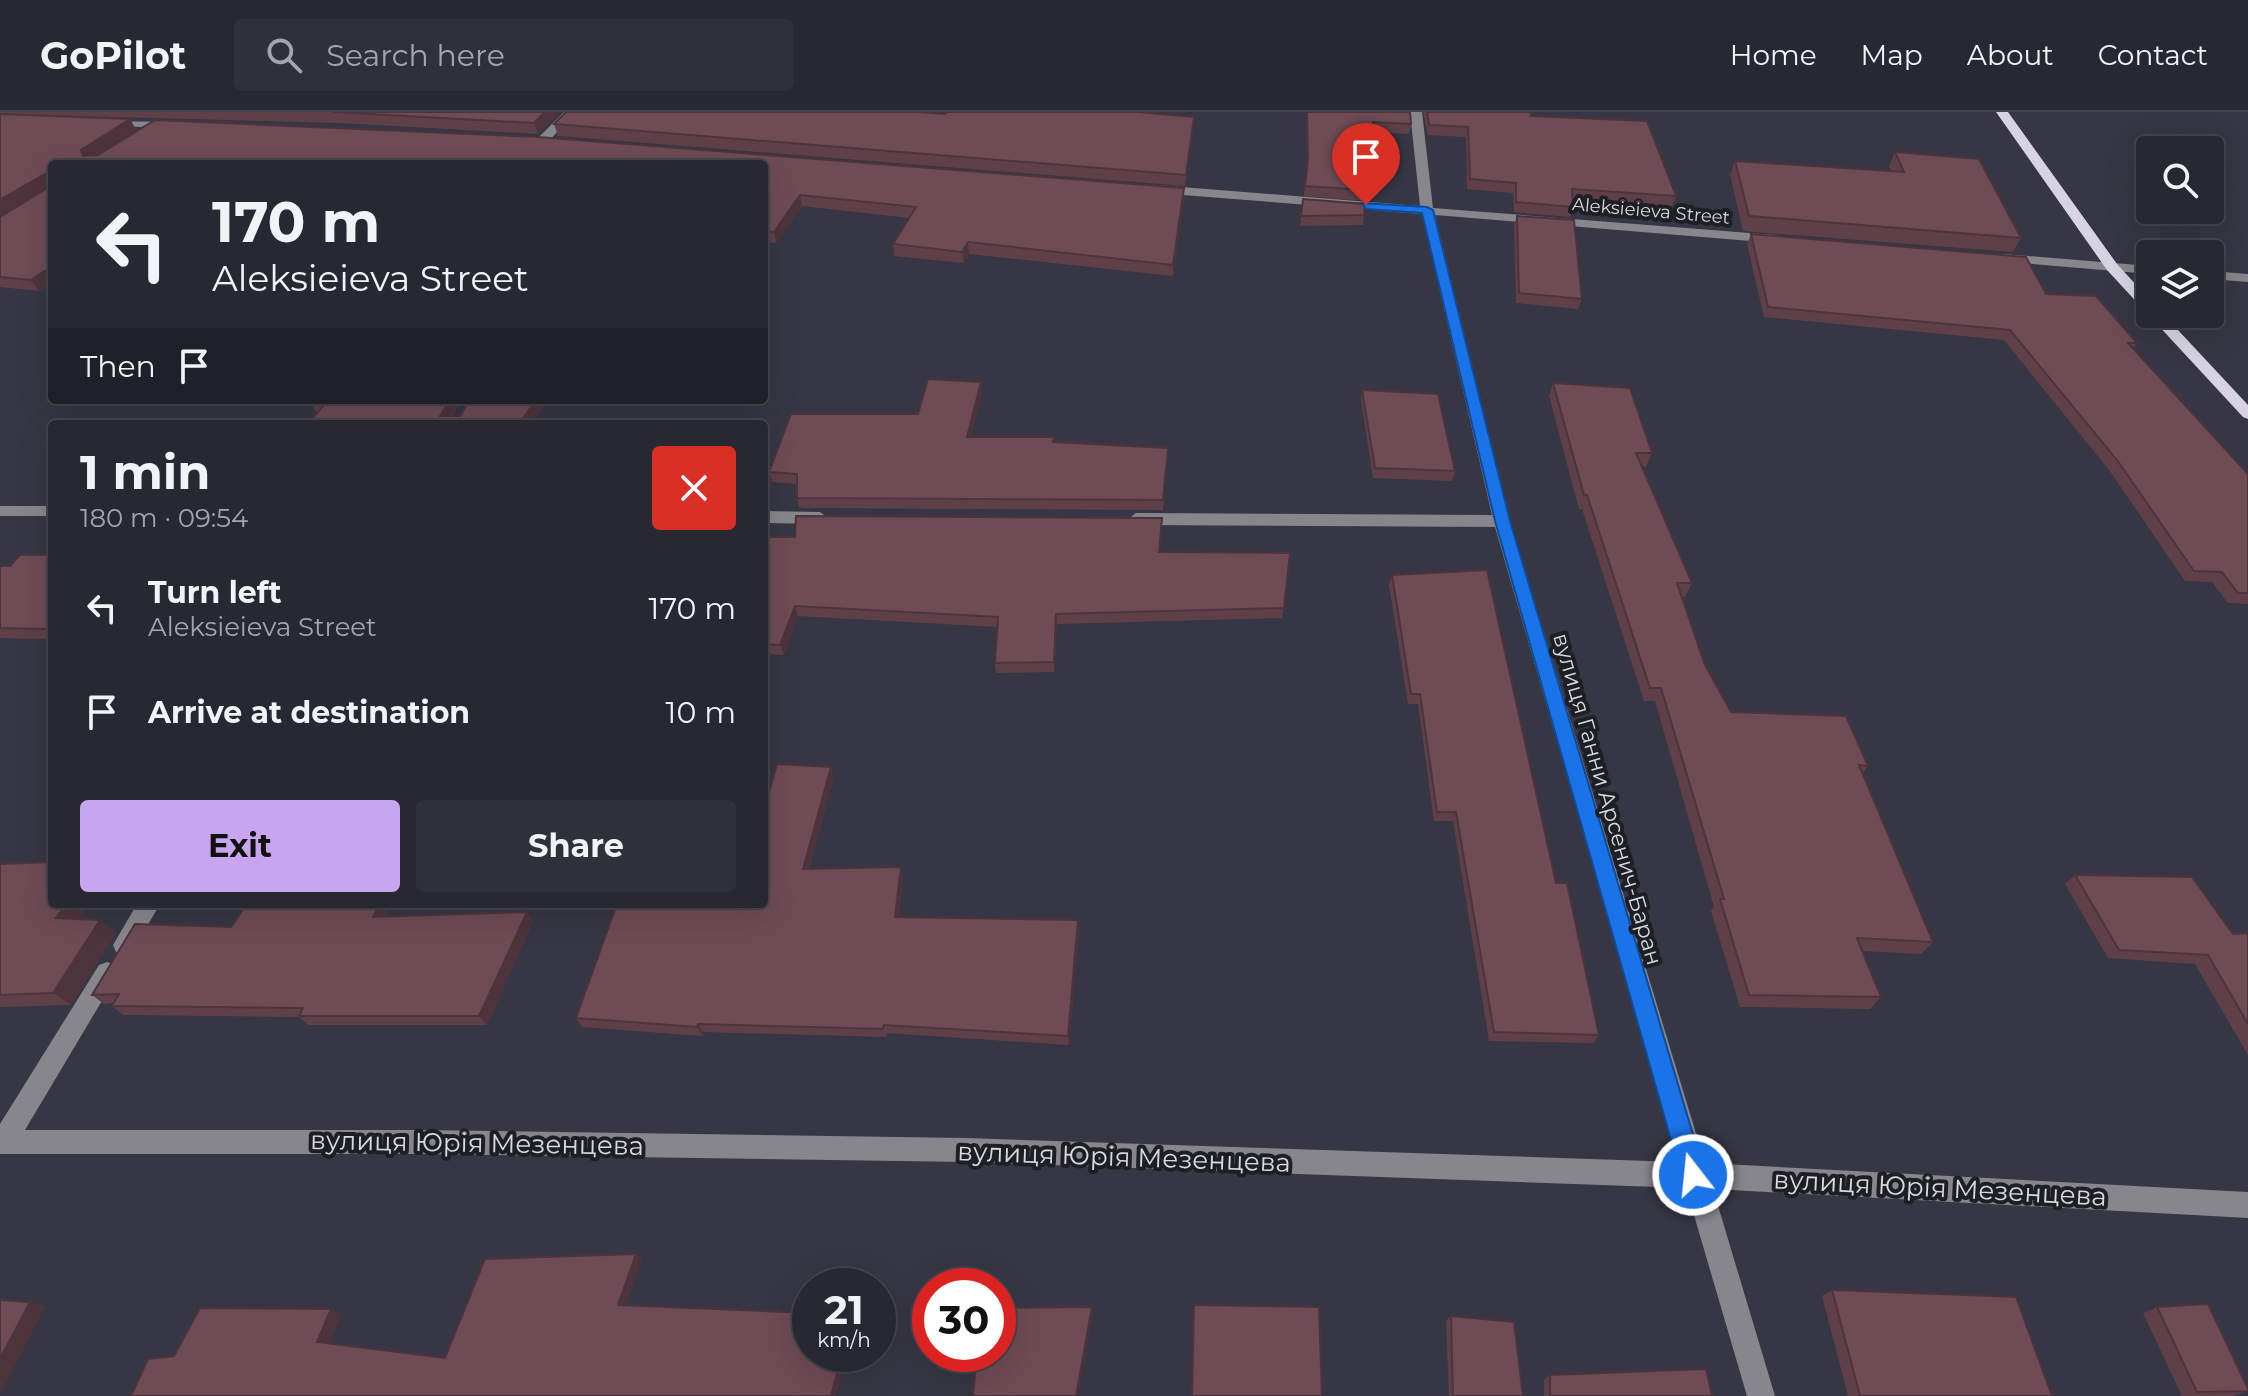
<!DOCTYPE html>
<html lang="en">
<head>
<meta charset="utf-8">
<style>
  body { margin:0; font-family:Montserrat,sans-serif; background:#30303b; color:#f1f3f6; height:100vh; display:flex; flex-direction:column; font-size:30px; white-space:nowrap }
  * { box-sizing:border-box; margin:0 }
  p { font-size:26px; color:#a5a6ac }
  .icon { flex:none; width:44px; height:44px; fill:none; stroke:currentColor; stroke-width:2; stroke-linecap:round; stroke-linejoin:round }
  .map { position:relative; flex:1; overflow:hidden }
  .details { position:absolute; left:48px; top:308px; width:720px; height:488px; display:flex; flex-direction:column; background:#282833; border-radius:8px; box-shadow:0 8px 32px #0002,0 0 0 2px #44444e }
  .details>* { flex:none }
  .guide { position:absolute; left:48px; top:48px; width:720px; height:244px; border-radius:8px; box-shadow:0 8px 32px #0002,0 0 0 2px #44444e; background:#282833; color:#f1f3f6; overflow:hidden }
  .controls { position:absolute; left:2136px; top:24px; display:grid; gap:16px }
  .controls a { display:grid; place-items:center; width:88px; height:88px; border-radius:8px; background:#282833; box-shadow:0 8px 32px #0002,0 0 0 2px #44444e; font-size:40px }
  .speed { position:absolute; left:792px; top:1156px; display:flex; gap:16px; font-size:40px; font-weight:700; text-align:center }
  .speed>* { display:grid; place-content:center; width:104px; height:104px; border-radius:50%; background:#282833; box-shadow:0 8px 32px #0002,0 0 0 2px #44444e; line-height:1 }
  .speed small { font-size:20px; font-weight:400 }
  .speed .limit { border:12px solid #d22; background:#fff; color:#111 }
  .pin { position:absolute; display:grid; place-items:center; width:68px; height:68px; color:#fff; margin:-82px -34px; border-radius:50% 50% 50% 0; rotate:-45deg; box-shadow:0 0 8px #0007 }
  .pin .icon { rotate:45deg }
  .me { position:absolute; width:88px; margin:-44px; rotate:344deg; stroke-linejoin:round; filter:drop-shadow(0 0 6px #0008) }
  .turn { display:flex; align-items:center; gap:28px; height:168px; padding:0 32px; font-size:36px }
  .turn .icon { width:104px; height:104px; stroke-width:2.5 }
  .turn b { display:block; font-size:56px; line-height:68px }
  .then { display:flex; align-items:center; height:76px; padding:0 32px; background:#0003; gap:16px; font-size:30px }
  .round { display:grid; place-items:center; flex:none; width:84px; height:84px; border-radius:8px; background:#30303b }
  .overview { display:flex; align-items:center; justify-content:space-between; height:136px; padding:0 32px }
  h1 { font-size:48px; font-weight:700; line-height:60px }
  .primary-button { display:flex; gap:16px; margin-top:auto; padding:16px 32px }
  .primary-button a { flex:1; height:92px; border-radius:8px; background:#c7a6ef; color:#111; font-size:32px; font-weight:700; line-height:92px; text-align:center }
  .primary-button a+a { background:#30303b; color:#f1f3f6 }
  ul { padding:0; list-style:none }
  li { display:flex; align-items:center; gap:24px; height:104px; padding:0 32px }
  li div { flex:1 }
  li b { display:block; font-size:30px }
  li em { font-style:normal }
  header { display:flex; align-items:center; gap:48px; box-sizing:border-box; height:112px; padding:0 40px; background:#282833; border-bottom:2px solid #44444e }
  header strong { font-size:38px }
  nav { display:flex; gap:44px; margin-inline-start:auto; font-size:28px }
  .search { width:560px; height:72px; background:#30303b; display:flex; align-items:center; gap:20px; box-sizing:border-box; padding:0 28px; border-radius:8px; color:#a5a6ac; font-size:30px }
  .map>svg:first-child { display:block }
</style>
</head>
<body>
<header>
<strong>GoPilot</strong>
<div class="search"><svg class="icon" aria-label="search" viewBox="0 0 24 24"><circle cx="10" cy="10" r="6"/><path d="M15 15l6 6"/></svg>Search here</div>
<nav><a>Home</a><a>Map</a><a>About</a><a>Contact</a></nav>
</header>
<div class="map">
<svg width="2248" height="1284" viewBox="0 0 2248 1284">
  <rect width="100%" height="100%" fill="#363644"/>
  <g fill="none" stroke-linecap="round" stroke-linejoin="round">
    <g fill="#87868d" fill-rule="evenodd">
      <polygon points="564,0 576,0 546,32 538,32 538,26"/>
      <polygon points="1410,0 1422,0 1433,96 1775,123 1782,127 1775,131 1435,103 1510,409 1705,1051 2248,1080 2248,1106 1713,1077 1775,1284 1747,1284 1686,1076 966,1050 422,1042 0,1042 0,1012 99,853 107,850 115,853 118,860 115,867 25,1018 422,1018 966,1026 1679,1050 1495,415 1136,413 1128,407 1136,401 1492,403 1422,102 1157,81 1151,77 1157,73 1420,94"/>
      <polygon points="104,9 176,10 182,13 176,16 108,14 104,13"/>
      <polygon points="2003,142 2150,154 2150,162 1998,149 1998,143"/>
      <polygon points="2210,159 2248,162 2248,170 2210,167"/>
      <rect x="0" y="394" width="52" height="10"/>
      <polygon points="764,399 820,400 828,406 820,412 764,411"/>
      <polygon points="137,792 160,792 132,840 124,843 116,840 113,833"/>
    </g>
    <polygon fill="#d7d3e2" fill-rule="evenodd" points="1996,0 2008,0 2117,152 2150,188 2150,202 2163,202 2248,293 2248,307 2243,305 2107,158"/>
  </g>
  <g fill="#5f4049">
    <polygon points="0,0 560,0 538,22 340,11 0,2"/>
    <polygon points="1306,0 1410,0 1411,12 1409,22 1372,20 1365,89 1304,84 1307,55"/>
    <polygon points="1423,0 1530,0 1531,4 1676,84 1672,94 1573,87 1573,95 1570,105 1514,100 1513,81 1467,77 1466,25 1428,23"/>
    <polygon points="0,2 130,7 136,18 98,43 155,8 538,25 1184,76 1184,87 1173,164 969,142 964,151 894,144 893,132 910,106 802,94 776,131 764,130 764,52 52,52 52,171 39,179 0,175 0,105 46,77 0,104"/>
    <polygon points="945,2 1193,16 1185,74 558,24 554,12"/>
    <polygon points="1895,40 2021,126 2013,140 1743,119 1730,63 1735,49 1891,59 1889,54"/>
    <polygon points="1303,87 1365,92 1363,113 1300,114"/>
    <polygon points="1517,104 1582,187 1578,197 1516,191 1514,113"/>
    <polygon points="1751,122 2046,182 2137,231 2133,236 2248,362 2248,492 2228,491 2212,470 2185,469 2109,358 2004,228 1764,205 1747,132"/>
    <polygon points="1553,271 1652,341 1646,355 1642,355 1692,471 1685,485 1681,485 1705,553 1731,600 1868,654 1862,662 1933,830 1921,842 1862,839 1881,885 1870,897 1740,895 1711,799 1714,795 1655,589 1644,589 1582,397 1579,397 1549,284"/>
    <polygon points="1362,278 1455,359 1452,369 1373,366 1361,288"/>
    <polygon points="982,280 971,325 1054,325 1054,330 1167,346 1163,398 799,396 797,386 797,372 772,370 769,360 918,302"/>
    <polygon points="461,288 452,304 460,304 548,288 531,312 308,312 317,301 312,293"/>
    <polygon points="764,425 1159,440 1290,441 1282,506 1057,512 1054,560 996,561 995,551 998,515 798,504 784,543 764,542"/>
    <polygon points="52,443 52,527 0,526 0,454 10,454"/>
    <polygon points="1392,463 1556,771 1599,923 1594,931 1489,929 1453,709 1434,709 1418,592 1408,592 1389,473"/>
    <polygon points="834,665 809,757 901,755 903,764 899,805 1079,817 1069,933 887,921 886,925 703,920 702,924 582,915 576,906 737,795"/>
    <polygon points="0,752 81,807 116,820 71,893 0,895"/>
    <polygon points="2075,763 2233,822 2248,821 2248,943 2195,852 2108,846 2065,772"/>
    <polygon points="247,792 394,792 386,805 527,800 533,809 487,913 308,913 299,905 123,903 112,894 113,891 104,892 92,883 231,815"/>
    <polygon points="1832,1178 2052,1284 1848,1284 1822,1184"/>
    <polygon points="2157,1195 2248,1279 2233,1284 2182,1284 2143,1201"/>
    <polygon points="1451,1204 1523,1284 1449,1284 1446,1209"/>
    <polygon points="1550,1263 1712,1284 1544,1284 1544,1268"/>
  </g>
  <g fill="#4d343c">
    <polygon points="545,0 560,0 538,22 534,11"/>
    <polygon points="130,7 136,18 88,50 83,44 81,38"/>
    <polygon points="45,62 52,73 0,104 0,88"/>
    <polygon points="1184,76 1184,87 1173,164 1173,153"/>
    <polygon points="800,83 802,94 776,131 774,120"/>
    <polygon points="968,130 969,142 964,151 962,140"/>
    <polygon points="52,154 52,171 39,179 31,168"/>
    <polygon points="981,270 982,280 968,336 967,325"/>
    <polygon points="450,288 461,288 446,312 440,304"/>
    <polygon points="536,288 548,288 531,312 519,312"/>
    <polygon points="795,494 798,504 784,543 780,533"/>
    <polygon points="1056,502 1057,512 1054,560 1054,550"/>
    <polygon points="52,511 52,522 47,517"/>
    <polygon points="831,655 834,665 806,767 803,757"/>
    <polygon points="901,755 903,764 898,814 895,805"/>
    <polygon points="66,792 90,792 73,819 56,806"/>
    <polygon points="380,792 394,792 381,814 373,805"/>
    <polygon points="527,800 533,809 487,913 479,904"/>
    <polygon points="100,808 116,820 71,893 53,881"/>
    <polygon points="1078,808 1079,817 1069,933 1068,924"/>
    <polygon points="698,912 703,920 702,924 697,915"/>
    <polygon points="636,1142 642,1148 625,1199 618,1193"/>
    <polygon points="30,1190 45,1195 0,1283 0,1247"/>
    <polygon points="1092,1195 1093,1201 1078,1284 1076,1284"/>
    <polygon points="331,1197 342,1203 328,1235 317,1230"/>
    <polygon points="842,1242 847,1242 836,1284 831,1284"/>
  </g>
  <g fill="#6e4b55" stroke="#4d343c" stroke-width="2">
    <polygon points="333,0 545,0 534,11"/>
    <polygon points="566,0 918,0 945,2 947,0 1138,0 1194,5 1186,63 554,12"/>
    <polygon points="1307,0 1410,0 1411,12 1373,10 1367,78 1305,74 1308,46"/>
    <polygon points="1427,0 1530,0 1531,4 1647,9 1676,84 1572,77 1573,95 1516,90 1516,71 1470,67 1468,15 1429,13"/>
    <polygon points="0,2 130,7 81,38 83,44 98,43 155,8 538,25 1184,76 1173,153 968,130 962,140 893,132 916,95 800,83 774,120 764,119 764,52 52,52 52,154 31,168 0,165 0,105 46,77 45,62 0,88"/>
    <polygon points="1895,40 1979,47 2021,126 1749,104 1735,49 1904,60"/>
    <polygon points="1303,87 1365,92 1364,103 1301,104"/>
    <polygon points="1517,104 1574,108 1582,187 1519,181"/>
    <polygon points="1751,122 2026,145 2046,182 2096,184 2137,231 2128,231 2248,362 2248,481 2238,481 2222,460 2194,459 2117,348 2010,218 1768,195"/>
    <polygon points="928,267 981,270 967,325 1054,325 1053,330 1168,336 1163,388 797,386 797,362 769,360 791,302 918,302"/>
    <polygon points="1553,271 1630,276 1652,341 1636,341 1692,471 1677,471 1705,553 1731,600 1846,604 1868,654 1859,653 1933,830 1857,826 1881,885 1749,883 1720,787 1724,787 1661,576 1650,576 1587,383 1584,383"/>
    <polygon points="1362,278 1438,282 1455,359 1375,356"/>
    <polygon points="317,288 450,288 440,304 460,304 470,288 536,288 519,312 308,312 324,293 312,293"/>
    <polygon points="796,404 1162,406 1159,440 1290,441 1284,496 1056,502 1054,550 995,551 998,505 795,494 780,533 764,532 764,425 795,425"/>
    <polygon points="20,443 52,443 52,511 47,517 0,516 0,454 10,454"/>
    <polygon points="1487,458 1556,771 1567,771 1599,923 1494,920 1456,700 1437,700 1420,582 1411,582 1392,463"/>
    <polygon points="777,652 831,655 803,757 901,755 895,805 1078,808 1068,924 884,913 883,917 698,912 697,915 576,906 617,792 679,792 737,795 738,792 764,792 764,699"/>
    <polygon points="52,750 52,792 66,792 56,806 100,808 53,881 0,883 0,752"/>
    <polygon points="2075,763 2192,765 2233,822 2248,821 2248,912 2208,843 2119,838"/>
    <polygon points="247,792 380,792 373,805 527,800 479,904 299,904 303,896 112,894 119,882 92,883 135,812 231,815"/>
    <polygon points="636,1142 618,1193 810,1201 810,1242 842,1242 831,1284 131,1284 148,1247 174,1244 200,1196 331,1197 317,1230 445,1246 485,1147"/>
    <polygon points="1832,1178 2016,1185 2052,1284 1860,1284"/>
    <polygon points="0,1188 30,1190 0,1247"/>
    <polygon points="2208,1192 2248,1277 2248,1279 2197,1280 2157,1195"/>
    <polygon points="1194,1193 1319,1195 1322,1284 1192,1284"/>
    <polygon points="1092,1195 1076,1284 973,1284 977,1242 998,1242 998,1196"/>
    <polygon points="1451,1204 1514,1210 1523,1284 1453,1284"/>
    <polygon points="1706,1257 1712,1284 1550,1284 1550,1263"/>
  </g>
  <polygon fill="#1a73e8" stroke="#114b97" stroke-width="2" points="1362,91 1427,95 1433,98 1510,409 1705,1063 1701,1071 1693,1075 1685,1071 1681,1063 1495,409 1422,101 1366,97"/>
  <g text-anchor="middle" stroke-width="8" stroke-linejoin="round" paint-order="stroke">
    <g font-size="18" fill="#d8d8e1" stroke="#1e1e25">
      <text transform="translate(1651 99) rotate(5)" y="6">Aleksieieva Street</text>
    </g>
    <g font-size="22" fill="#d8d8e1" stroke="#1e1e25">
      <text transform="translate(1608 687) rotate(74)" y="8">вулиця Ганни Арсенич-Баран</text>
    </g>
    <g font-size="26" fill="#d8d8e1" stroke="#1e1e25">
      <text transform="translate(477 1031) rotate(1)" y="9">вулиця Юрія Мезенцева</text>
      <text transform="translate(1124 1045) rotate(2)" y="9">вулиця Юрія Мезенцева</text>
      <text transform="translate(1940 1076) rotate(3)" y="9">вулиця Юрія Мезенцева</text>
    </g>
  </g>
</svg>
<div class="controls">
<a><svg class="icon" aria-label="search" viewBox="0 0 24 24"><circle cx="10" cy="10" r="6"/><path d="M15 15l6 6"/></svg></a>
<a><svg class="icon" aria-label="layers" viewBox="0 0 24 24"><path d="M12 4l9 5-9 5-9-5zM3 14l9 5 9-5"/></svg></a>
</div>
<div class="speed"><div>21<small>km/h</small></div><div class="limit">30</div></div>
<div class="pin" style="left:1366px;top:93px;background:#d93025"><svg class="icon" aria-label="arrive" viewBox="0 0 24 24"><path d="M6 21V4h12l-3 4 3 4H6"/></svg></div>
<svg class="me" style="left:1693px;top:1063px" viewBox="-20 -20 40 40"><circle r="17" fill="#1a73e8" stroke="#fff" stroke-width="3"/><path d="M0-11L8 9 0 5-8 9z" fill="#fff"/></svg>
<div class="guide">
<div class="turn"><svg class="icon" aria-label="left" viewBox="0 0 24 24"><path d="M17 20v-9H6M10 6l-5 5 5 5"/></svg><div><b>170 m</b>Aleksieieva Street</div></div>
<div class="then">Then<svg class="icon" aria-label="arrive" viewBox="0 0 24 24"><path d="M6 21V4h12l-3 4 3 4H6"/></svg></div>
</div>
<section class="details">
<div class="overview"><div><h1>1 min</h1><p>180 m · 09:54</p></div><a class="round" style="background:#d93025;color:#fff"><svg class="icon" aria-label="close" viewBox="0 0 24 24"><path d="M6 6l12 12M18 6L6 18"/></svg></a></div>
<ul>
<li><svg class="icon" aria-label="left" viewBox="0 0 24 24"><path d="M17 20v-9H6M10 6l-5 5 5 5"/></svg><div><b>Turn left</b><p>Aleksieieva Street</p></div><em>170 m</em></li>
<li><svg class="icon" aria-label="arrive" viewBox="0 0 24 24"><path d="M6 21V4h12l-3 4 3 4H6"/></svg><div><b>Arrive at destination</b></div><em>10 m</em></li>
</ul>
<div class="primary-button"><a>Exit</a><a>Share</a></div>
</section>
</div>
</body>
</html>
